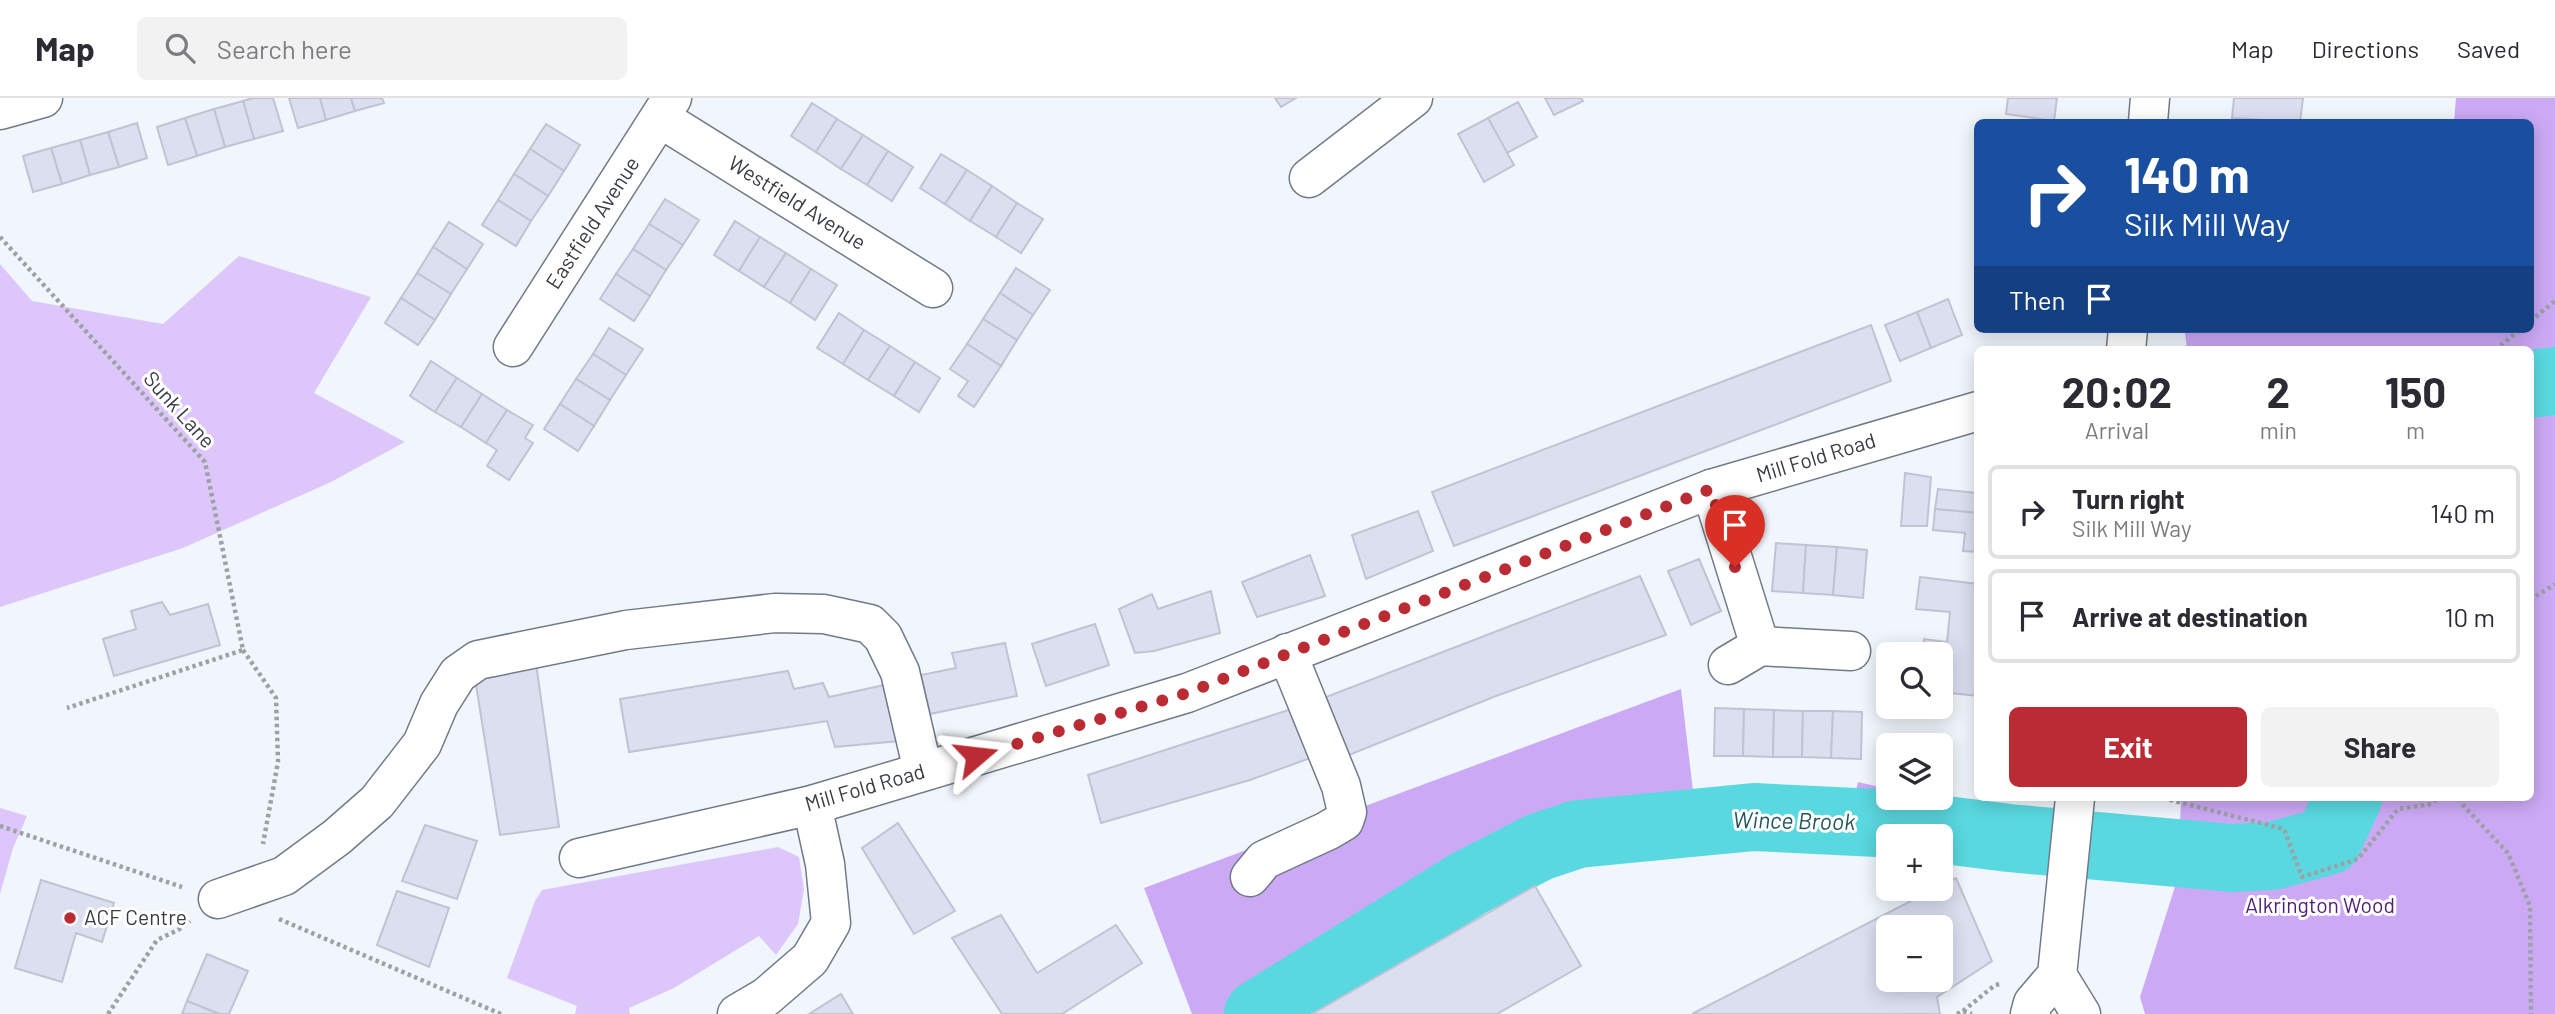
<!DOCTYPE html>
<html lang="en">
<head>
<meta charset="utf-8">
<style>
  body { margin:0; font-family:Barlow,sans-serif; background:#f2f2f3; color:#2b2b33; height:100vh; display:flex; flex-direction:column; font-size:26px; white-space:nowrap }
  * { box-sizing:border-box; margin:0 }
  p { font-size:23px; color:#7c7c81 }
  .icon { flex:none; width:38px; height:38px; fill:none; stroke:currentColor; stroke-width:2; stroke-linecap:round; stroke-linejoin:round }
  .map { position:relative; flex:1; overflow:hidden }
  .details { position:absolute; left:1974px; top:248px; width:560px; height:455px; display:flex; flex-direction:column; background:#fff; border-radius:10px; box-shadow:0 4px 18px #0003 }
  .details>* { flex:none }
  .banner { position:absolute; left:1974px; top:21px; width:560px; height:214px; border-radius:10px; box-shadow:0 4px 18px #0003; background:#1a4fa0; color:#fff; overflow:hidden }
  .tools { position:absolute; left:1876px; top:544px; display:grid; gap:14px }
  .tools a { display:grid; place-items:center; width:77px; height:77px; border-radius:10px; background:#fff; box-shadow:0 4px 18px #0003; font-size:35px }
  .pin { position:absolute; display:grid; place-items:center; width:60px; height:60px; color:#fff; margin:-72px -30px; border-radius:50% 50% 50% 0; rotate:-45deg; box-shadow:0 0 7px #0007 }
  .pin .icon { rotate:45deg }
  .me { position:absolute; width:77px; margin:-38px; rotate:73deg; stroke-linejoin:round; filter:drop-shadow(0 0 5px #0008) }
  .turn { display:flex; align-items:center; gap:24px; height:147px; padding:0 35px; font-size:32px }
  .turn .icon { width:91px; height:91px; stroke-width:2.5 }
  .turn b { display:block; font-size:49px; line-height:60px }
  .then { display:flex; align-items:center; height:66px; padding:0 35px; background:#0003; gap:14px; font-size:26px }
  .eta { display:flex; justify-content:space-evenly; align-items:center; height:119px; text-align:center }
  .eta b { font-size:42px; font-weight:700; line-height:49px }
  .cta { display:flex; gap:14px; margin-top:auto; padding:14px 35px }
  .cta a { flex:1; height:80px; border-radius:10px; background:#bb2b33; color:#fff; font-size:28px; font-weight:700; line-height:80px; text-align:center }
  .cta a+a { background:#f2f2f3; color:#2b2b33 }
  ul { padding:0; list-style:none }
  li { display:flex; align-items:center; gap:21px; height:94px; margin:0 14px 10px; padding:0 21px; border:4px solid #e1e1e2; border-radius:10px }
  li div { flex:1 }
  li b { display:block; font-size:26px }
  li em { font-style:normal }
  header { display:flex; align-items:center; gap:42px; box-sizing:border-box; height:98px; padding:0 35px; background:#fff; border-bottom:2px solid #e1e1e2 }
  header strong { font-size:33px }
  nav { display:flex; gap:38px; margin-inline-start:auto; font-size:24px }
  .search { width:490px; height:63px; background:#f2f2f3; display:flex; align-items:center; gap:18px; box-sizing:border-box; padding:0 24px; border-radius:10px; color:#7c7c81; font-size:26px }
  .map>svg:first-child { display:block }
</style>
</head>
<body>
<header>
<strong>Map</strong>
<div class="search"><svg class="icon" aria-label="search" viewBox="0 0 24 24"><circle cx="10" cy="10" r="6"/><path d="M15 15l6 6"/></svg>Search here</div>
<nav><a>Map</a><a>Directions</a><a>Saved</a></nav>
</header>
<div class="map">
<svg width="2555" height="916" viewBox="0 0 2555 916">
  <rect width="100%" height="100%" fill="#f1f6fc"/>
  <g fill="#ddc7fa">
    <polygon points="239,158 371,199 314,295 405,344 331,384 183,450 0,509 0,166 32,203 163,226"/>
    <polygon points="0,710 27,718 13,750 0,796"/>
    <polygon points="778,749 799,759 804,791 798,826 776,857 759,838 674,890 629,910 630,916 575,916 577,908 507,880 535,803 542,792"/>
  </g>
  <g fill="#cca9f5">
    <polygon points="2456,0 2555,0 2555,916 2145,916 2140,899 2178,779 2181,700 2530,700 2530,252 2187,252 2185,235 2530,231 2530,24 2454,24"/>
    <polygon points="1681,591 1695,710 1851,713 1858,684 1888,691 1888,700 1934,700 2016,717 2009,746 1899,735 1761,728 1600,744 1520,771 1459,802 1278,916 1192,916 1144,790"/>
  </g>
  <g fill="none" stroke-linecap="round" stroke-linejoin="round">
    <g stroke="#5ad8df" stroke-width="68">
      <polyline points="2530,286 2555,283"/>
      <polyline points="1258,916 1469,785 1539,749 1578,736 1754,719 1898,726 2009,740 2232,760 2272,758 2328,743 2348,700"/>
    </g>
  </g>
  <g fill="#dcdff0" stroke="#c1c3d4" stroke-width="2" fill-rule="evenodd">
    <polygon points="253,0 273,0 283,33 254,41 243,3"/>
    <polygon points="289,0 320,0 326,22 298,30"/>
    <polygon points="320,0 351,0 355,13 326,22"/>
    <polygon points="351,0 382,0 384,5 355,13"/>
    <polygon points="1275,0 1296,0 1281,9"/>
    <polygon points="1545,0 1581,0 1583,3 1554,17"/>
    <polygon points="2008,0 2057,0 2054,23 2006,16"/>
    <polygon points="2234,0 2303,0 2300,24 2232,20"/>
    <polygon points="243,3 254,41 225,49 214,11"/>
    <polygon points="1518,4 1537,39 1507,55 1488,20"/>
    <polygon points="812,5 837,21 816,54 791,38"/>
    <polygon points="214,11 225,49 197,58 185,20"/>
    <polygon points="185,20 197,58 168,67 157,29"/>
    <polygon points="1488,20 1514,67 1484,84 1458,36"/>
    <polygon points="837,21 863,37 841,71 816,54"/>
    <polygon points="137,25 147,60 119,69 108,34"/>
    <polygon points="546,26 580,47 564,73 530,51"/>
    <polygon points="108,34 119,69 90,77 80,42"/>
    <polygon points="863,37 888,53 867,87 841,71"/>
    <polygon points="80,42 90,77 62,86 51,50"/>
    <polygon points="51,50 62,86 33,94 23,58"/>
    <polygon points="530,51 564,73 548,98 514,76"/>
    <polygon points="888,53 913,69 892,103 867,87"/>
    <polygon points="941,56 967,72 945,106 920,90"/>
    <polygon points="967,72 992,88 970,123 945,106"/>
    <polygon points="514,76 548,98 531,123 498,102"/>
    <polygon points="992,88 1017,105 996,139 970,123"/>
    <polygon points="665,101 699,122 683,147 649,126"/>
    <polygon points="498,102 531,123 516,148 482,127"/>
    <polygon points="1017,105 1043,121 1021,155 996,139"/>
    <polygon points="735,123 760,139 739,173 714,157"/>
    <polygon points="449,124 483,146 467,171 433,149"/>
    <polygon points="649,126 683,147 666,172 633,151"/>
    <polygon points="760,139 786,155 764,189 739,173"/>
    <polygon points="433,149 467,171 451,196 417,175"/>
    <polygon points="633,151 666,172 650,198 616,176"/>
    <polygon points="786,155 811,171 790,205 764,189"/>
    <polygon points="1016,170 1050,192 1033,217 1000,195"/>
    <polygon points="811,171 837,187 815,222 790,205"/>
    <polygon points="417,175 451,196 435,222 401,200"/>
    <polygon points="616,176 650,198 634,223 600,201"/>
    <polygon points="1000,195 1033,217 1017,242 983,221"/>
    <polygon points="401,200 435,222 418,247 385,225"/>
    <polygon points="1948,201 1962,237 1931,250 1917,214"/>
    <polygon points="1917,214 1931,250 1900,263 1885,227"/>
    <polygon points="839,215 864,232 843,266 817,250"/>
    <polygon points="983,221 1017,242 1001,268 967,246"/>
    <polygon points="1871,227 1891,283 1454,448 1432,394"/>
    <polygon points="609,230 643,251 626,277 593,256"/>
    <polygon points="864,232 890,248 868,282 843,266"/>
    <polygon points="967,246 1001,268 974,309 958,298 968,283 950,271"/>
    <polygon points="890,248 915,264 894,298 868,282"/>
    <polygon points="593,256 626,277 610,302 576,281"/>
    <polygon points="431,263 457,280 435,314 410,298"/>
    <polygon points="915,264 940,280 919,314 894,298"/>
    <polygon points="457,280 482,296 461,329 435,314"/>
    <polygon points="576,281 610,302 594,328 560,306"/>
    <polygon points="482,296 507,312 486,345 461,329"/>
    <polygon points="560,306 594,328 578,353 544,331"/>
    <polygon points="507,312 533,327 525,340 533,345 509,382 487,368 497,352 486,345"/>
    <polygon points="1905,375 1931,379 1927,428 1901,428"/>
    <polygon points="1978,387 1978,415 1935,411 1938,391 1977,395"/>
    <polygon points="1935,411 1978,415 1978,454 1963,453 1965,435 1933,432"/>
    <polygon points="1418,413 1433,453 1366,481 1352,437"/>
    <polygon points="1776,445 1806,447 1803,495 1772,493"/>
    <polygon points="1806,447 1837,449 1833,497 1803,495"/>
    <polygon points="1837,449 1867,452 1863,500 1833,497"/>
    <polygon points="1310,457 1325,498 1257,519 1242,484"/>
    <polygon points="1699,461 1721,513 1691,527 1668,473"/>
    <polygon points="1640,478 1666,537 1496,598 1349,657 1326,599"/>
    <polygon points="1920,479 1978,486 1978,598 1941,594 1941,556 1922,556 1924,541 1947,544 1950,514 1916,511"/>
    <polygon points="1211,493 1220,535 1154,553 1135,555 1119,511 1152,496 1158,511"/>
    <polygon points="162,504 170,517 208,506 220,547 114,578 103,541 136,531 131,513"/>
    <polygon points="1095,526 1109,567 1046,588 1032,546"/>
    <polygon points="1005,545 1017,598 930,616 921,577 956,570 952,555"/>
    <polygon points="535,558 559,729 500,737 473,568"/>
    <polygon points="788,573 794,591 823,585 829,599 889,586 899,643 835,649 827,623 629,654 620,601"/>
    <polygon points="1301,608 1324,655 1250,682 1101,725 1088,677"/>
    <polygon points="1715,610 1744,611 1743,658 1714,658"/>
    <polygon points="1744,611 1774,612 1773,659 1743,658"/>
    <polygon points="1774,612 1803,613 1802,659 1773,659"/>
    <polygon points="1803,613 1833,613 1831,660 1802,659"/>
    <polygon points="1833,613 1862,614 1861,661 1831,660"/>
    <polygon points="898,725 955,813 914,836 862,750"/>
    <polygon points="425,727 477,743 457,801 402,783"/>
    <path d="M1956,780L1992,863L1937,899L1940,916H1692L1934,791H1941V787ZM1888,830H1941V882H1888Z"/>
    <polygon points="41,782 114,805 102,844 76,835 62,884 15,870"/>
    <polygon points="1535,788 1581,868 1497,916 1312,916"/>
    <polygon points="397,793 449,810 429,869 377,847"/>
    <polygon points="1001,817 1037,875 1116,827 1142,865 1062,916 1002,916 952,840"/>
    <polygon points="207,856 248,873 229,916 219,916 187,903"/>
    <polygon points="841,896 853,916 809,916"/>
    <polygon points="187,903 219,916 182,916"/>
  </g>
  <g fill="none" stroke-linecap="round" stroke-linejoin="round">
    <g stroke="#707b88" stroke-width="41">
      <g id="minor">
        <polyline points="0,12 43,0"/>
        <polyline points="660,20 933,190"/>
        <polyline points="1309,80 1413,0"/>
        <polyline points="513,249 672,0"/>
        <polyline points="1711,391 1760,548"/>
        <polyline points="1728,567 1760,548 1851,553"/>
        <polyline points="579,760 812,707 1187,595 1711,391 1978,313"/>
        <polyline points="1250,779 1264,762 1327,733 1344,723 1347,714 1341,688 1287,555"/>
        <polyline points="218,801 284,778 337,739 377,704 422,646 439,606 458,576 478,562 626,532 775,515 824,516 870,526 883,539 900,574 923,673"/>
        <polyline points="737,916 766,899 810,861 831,825 825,766 812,707"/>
      </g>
    </g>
    <g stroke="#707b88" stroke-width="41">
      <g id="major">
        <polyline points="2148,24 2150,0"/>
        <polyline points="2126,252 2128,231"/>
        <polyline points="2057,877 2081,916"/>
        <polyline points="2030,916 2033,905 2057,877 2075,700"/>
      </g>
    </g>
    <g stroke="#9ca1a6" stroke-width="4.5" stroke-dasharray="3.5 3.5" stroke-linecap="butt">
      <polyline points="0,139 205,364 243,552 67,610"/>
      <polyline points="2530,223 2555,203"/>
      <polyline points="2495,252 2521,231"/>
      <polyline points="2530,502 2555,486"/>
      <polyline points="243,552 276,600 278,664 263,746"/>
      <polyline points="2163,700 2284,731 2302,779 2358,761 2398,711 2432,706 2437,700"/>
      <polyline points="2460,700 2462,706 2508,755 2530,808 2531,916"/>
      <polyline points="0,728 182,789"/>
      <polyline points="279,821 501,916"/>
      <polyline points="1963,913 1995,887 2001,886"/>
      <polyline points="108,916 157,842 178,832 190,823"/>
      <polyline points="1957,916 1963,913 1972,916"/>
    </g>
    <use href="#minor" stroke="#fff" stroke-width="38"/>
    <use href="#major" stroke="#fff" stroke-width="38"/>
  </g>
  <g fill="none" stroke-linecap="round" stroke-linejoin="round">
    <polyline stroke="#bb2b33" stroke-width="12" stroke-dasharray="0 21.6" points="976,658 1187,595 1711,391 1735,469"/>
  </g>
  <circle fill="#bb2b33" stroke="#fff" stroke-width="2.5" cx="70" cy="820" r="7"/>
  <g text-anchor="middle" stroke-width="6" stroke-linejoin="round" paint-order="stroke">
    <g font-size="21" fill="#383d42" stroke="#fff">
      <text transform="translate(797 105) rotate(32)" y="7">Westfield Avenue</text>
      <text transform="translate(593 125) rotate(-57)" y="7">Eastfield Avenue</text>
      <text transform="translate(179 312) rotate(48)" y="7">Sunk Lane</text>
      <text transform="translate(1816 360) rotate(-17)" y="7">Mill Fold Road</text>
      <text transform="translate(865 690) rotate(-16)" y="7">Mill Fold Road</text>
    </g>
    <g font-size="21" fill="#502178" stroke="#fff">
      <text x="2320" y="815">Alkrington Wood</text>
    </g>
    <g font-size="21" fill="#383d42" stroke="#fff" text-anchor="start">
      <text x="84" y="827">ACF Centre</text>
    </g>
    <g font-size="23" font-style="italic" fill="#23585b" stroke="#fff">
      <text transform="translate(1794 723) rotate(1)" y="8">Wince Brook</text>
    </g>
  </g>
</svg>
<div class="tools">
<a><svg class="icon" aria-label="search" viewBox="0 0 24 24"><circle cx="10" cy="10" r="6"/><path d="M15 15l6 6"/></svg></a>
<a><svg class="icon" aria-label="layers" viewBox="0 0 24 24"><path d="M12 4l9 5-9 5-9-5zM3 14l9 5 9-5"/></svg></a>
<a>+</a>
<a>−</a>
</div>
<div class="pin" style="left:1735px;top:469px;background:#d93025"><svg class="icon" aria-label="arrive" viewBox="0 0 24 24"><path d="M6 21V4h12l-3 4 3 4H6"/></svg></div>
<svg class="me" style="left:976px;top:658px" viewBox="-20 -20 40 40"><path d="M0-17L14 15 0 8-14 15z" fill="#bb2b33" stroke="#fff" stroke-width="4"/></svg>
<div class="banner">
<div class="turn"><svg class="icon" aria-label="right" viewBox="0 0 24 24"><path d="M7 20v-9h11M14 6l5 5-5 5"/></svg><div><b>140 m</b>Silk Mill Way</div></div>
<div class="then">Then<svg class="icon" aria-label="arrive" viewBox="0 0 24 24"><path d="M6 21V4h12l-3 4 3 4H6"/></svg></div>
</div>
<section class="details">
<div class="eta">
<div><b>20:02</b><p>Arrival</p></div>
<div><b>2</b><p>min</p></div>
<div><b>150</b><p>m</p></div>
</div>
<ul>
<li><svg class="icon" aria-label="right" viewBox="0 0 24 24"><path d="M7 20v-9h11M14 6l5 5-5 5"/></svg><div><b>Turn right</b><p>Silk Mill Way</p></div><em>140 m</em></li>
<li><svg class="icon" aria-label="arrive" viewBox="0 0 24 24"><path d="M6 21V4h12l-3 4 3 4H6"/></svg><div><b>Arrive at destination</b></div><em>10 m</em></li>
</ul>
<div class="cta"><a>Exit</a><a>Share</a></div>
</section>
</div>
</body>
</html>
